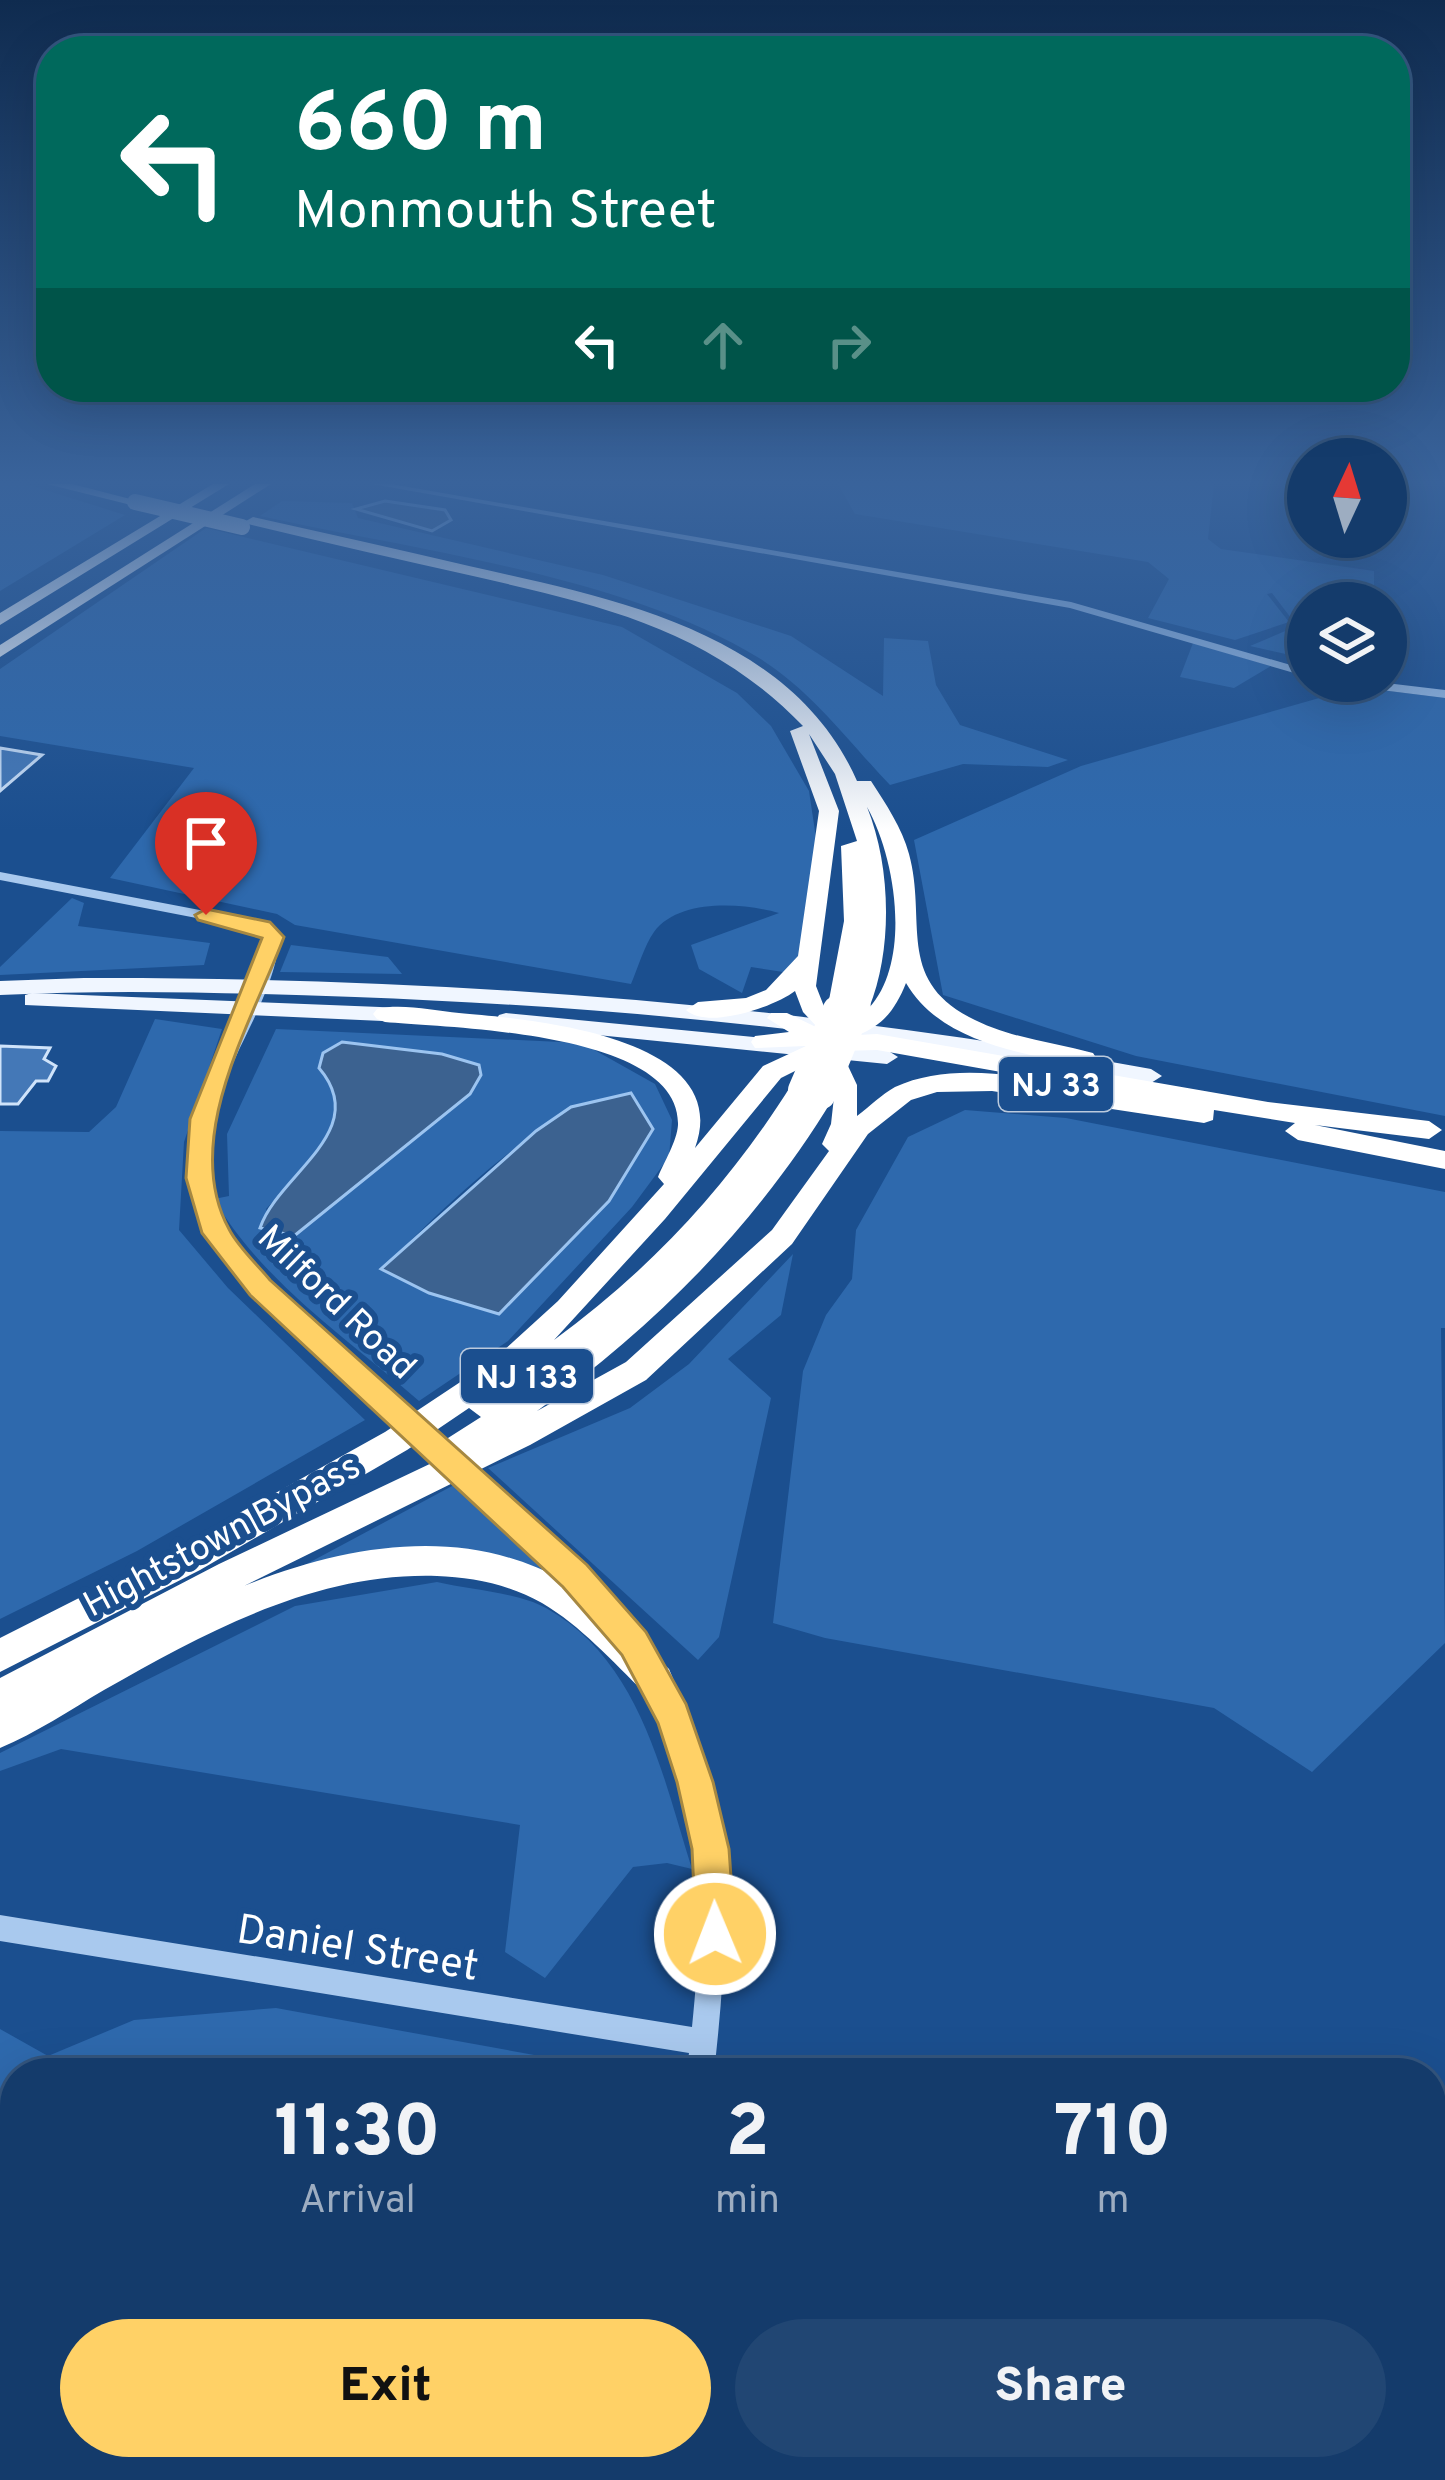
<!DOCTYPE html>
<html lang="en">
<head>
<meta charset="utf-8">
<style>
  body { margin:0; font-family:Overpass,sans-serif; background:#214673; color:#f1f3f6; height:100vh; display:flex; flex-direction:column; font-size:45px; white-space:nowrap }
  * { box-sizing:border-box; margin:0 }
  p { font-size:39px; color:#9dadc1 }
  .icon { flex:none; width:66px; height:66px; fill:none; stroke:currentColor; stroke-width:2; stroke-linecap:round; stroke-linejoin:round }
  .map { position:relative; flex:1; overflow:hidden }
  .details { position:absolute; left:0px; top:2058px; width:1446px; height:423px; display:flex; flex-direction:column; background:#143b6b; border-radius:48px 48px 0 0; box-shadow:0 12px 48px #0002,0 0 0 3px #33557e }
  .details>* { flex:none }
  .banner { position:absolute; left:36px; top:36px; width:1374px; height:366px; border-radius:48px; box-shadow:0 12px 48px #0002,0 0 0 3px #33557e; background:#00695c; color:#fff; overflow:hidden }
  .needle { width:78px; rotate:4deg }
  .buttons { position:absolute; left:1287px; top:438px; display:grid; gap:24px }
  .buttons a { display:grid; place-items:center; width:120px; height:120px; border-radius:50%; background:#143b6b; box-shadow:0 12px 48px #0002,0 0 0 3px #33557e; font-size:60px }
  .pin { position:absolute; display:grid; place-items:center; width:102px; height:102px; color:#fff; margin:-123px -51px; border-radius:50% 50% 50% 0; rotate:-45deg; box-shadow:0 0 12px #0007 }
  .pin .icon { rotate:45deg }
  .me { position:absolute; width:132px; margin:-66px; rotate:359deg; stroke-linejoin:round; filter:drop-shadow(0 0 9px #0008) }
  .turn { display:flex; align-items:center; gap:42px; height:252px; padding:0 60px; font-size:54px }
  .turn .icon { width:156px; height:156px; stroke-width:2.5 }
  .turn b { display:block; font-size:84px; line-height:102px }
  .lanes { display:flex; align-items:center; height:114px; padding:0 60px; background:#0003; justify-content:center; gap:60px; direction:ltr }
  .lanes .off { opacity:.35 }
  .eta { display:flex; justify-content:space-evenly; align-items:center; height:204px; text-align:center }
  .eta b { font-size:72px; font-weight:800; line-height:84px }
  .primary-button { display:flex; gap:24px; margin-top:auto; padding:24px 60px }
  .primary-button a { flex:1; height:138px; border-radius:72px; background:#ffd166; color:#111; font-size:48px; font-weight:800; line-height:138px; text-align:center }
  .primary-button a+a { background:#214673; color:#f1f3f6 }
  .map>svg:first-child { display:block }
</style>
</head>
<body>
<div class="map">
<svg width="1445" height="2480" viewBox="0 0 1445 2480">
  <rect width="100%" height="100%" fill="#1b4f8f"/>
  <g fill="#2e69ad" fill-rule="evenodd">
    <polygon points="0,484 26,484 125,515 0,591"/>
    <polygon points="838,484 1214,484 1208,539 1221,549 1374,571 1374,603 1308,603 1308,647 1290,655 1250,646 1297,626 1272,593 1267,594 1289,622 1235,640 1148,618 1169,579 1148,562 855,514"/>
    <path d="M282,501L352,503L358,518L603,575L791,636L883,696L884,638L928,641L936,685L960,725L1068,760L1048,767L963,764L890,785C849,742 811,690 759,658C626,576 415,550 260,516Z"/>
    <path d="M206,528L622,627L737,693L771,726L809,791L819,858L796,974L751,967L742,993L699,969L691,945L779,913C744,903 679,898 654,932C644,946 638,968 631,984L295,925L277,914L110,878L194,768L0,736V669Z"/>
    <polygon points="1193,643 1271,666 1234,688 1180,677"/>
    <polygon points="1358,687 1445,698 1445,1116 1136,1056 943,995 914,840 1081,766"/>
    <polygon points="72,898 84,903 78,926 210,943 204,965 0,975 0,967"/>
    <polygon points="291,945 388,957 402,974 280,972"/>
    <polygon points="155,1019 222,1029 184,1142 179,1230 228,1288 365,1420 137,1551 0,1619 0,1131 89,1132 116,1107"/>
    <path d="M276,1029L582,1043L655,1084L672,1120L669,1157L632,1207L508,1341L419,1401C349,1340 261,1281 214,1199L229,1196L227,1134ZM319,1068L470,1094L294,1236H278L266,1209C303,1172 362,1119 319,1068ZM595,1103L592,1220L499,1314L382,1270C424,1225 539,1114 595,1103Z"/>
    <polygon points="965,1110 1066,1118 1445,1192 1445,1328 1441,1328 1445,1643 1312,1772 1214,1708 825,1638 773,1623 803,1371 826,1315 852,1279 856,1230 908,1137"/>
    <polygon points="793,1254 781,1315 728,1359 771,1398 719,1637 698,1660 488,1468 630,1408 689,1364"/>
    <polygon points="454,1485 559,1574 424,1546 301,1567"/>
    <path d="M437,1582C470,1590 517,1592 546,1608C640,1660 662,1774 692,1869L667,1863L633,1867L545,1978L505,1952L520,1825L61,1749L0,1771V1753L295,1606Z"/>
    <polygon points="276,2008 633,2073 15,2073 15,2137 0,2151 0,2029 48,2056 134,2020"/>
    <polygon points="0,2252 15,2265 15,2377 0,2450"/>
  </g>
  <g fill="#3c6290" stroke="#9cc4f0" stroke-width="3">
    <polygon points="385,501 445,510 451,520 432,531 356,509"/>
    <path d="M342,1042L442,1054L479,1065L481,1075L470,1094L294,1236L260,1228C278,1174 373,1131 319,1068L323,1053Z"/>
    <polygon points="631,1093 653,1129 609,1201 499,1314 429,1293 381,1269 536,1131 571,1107"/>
  </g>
  <g fill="#4478b7" stroke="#cfe3fa" stroke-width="3">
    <polygon points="0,748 42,755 0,791"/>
    <polygon points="0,1046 50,1048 44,1059 56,1066 48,1081 36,1081 18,1104 0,1104"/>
    <polygon points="87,2466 444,2466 441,2480 83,2480"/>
  </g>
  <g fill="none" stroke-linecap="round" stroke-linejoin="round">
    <g fill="#a9c9ee" fill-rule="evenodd">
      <polygon points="372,484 391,484 1071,602 1308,670 1308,677 1070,608"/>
      <polygon points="1335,681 1369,681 1445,690 1445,698 1341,685"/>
      <path d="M0,872L247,919L278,931C283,965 253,1020 238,1052C226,1079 212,1109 209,1139C199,1251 320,1334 395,1399L398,1405L395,1411L388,1413L381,1411C311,1349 220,1285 195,1189C187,1156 195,1121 205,1090C223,1037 256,992 265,936L243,927L0,880Z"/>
      <polygon points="483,1483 490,1485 599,1585 637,1628 640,1636 637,1644 629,1647 621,1644 583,1599 476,1499 473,1492 476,1485"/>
      <path d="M653,1664L661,1667C678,1701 694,1734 704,1769C734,1868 725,1973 714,2073H686L689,2053L0,1941V1915L692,2027C701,1941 704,1852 680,1769C671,1736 655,1706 642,1675L645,1667Z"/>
      <polygon points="628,2466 660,2466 658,2480 626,2480"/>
    </g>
    <g fill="#f0f6ff" fill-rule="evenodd">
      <path d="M84,978C442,977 799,1004 1151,1069L1162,1076L1151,1083C887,1034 623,1007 355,997C237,993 118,989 0,995V981Z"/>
      <polygon points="32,993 405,1008 415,1015 405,1022 25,1005 25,995"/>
      <polygon points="506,1013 887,1050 898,1057 887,1064 499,1025 496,1020 499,1015"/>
    </g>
    <g fill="#fff" fill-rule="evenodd">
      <polygon points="47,484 72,484 142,502 135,506"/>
      <polygon points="213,484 229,484 0,625 0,613"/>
      <polygon points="255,484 271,484 0,657 0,645"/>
      <path d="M253,517C325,533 397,549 469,566C611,598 791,631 857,781H871C886,804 902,828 909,854C927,920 896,978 969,1017C1008,1038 1052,1042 1093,1053L1097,1059L1085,1067C1022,1052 942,1044 906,983C896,1008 884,1025 858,1035L877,1034L1268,1102L1429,1121L1442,1130L1429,1139L1315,1125L1445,1151V1169L1298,1140L1285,1131L1295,1123L1214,1110L1213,1120L1204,1123L992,1091L937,1092L911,1100L868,1134L792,1244L646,1380L530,1445L244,1586C345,1545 464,1524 564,1581C604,1603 636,1638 669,1669L674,1681L669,1693L657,1698L645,1693C612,1661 581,1626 542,1603C511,1585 472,1577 437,1576C316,1572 206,1632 104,1690C70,1710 36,1733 0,1748V1678L219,1564L436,1461L433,1454L437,1445L481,1417L469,1408L407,1450L200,1570L0,1672V1638L164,1555L385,1432L492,1361L558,1301L664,1184L658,1177C664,1162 677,1141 678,1125C681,1031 449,1028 385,1022L377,1019L373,1014L377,1009C402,1003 434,1011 459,1013C529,1019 736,1036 695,1148L763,1066L806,1046L755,1048L751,1042L755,1036L789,1032L767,1018L771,1013H787L818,1028L803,1012L795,991C774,1007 708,1030 686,1010L698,1002L746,998L766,990L798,956L819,811L790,731L803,726C708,628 602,606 473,576C398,559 323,542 248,524L246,521ZM809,734L835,774L857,841L841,846L844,921L829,1000L840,1007L849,1004L860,1012L868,1009L841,1024L825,1009L816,986L839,811ZM867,807C896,858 912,961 869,1008C893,949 891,866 867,807ZM877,1050L1113,1092C1046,1082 960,1057 895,1087C882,1094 869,1107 857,1116V1085L841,1051ZM821,1058L834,1095L822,1087L813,1091L810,1084H792C729,1185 650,1270 554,1340L665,1219L781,1078ZM834,1097L831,1124L822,1144L829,1151L772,1230L626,1362L537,1411C657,1325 757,1224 834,1097Z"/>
    </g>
    <polyline stroke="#a9c9ee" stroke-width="22" points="388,1405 483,1492"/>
    <polyline stroke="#fff" stroke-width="16" points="135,502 242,527"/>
    <g stroke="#fff" stroke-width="21">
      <polyline points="835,1012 840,1000"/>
      <polyline points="857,1012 860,1004"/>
    </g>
    <g stroke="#fff" stroke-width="26">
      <polyline points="801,1090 836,1009"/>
      <polyline points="822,1096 858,1009"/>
    </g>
  </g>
  <linearGradient id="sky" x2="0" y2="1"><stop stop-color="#0f2b4f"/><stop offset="0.58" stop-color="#39639b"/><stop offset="1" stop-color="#39639b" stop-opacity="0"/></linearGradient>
  <rect width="1445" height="831" fill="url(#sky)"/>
  <path fill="#ffd166" stroke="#a68842" stroke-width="3" d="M206,909L270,922L284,937C252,1022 180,1139 229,1229C238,1247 257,1264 270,1280L587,1565L646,1632L686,1704L713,1782L729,1849L735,1934L729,1948L715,1953L701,1948L696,1934L692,1849L677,1782L658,1723L622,1655L563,1587L250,1295L202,1233L186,1178L190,1119L262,938L198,920L195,915Z"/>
  <g text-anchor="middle" stroke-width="12" stroke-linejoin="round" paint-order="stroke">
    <g fill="#1b4f8f" stroke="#bbcadd" stroke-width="3">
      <rect x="999" y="1057" width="114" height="54" rx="9"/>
      <rect x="461" y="1349" width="132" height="54" rx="9"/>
    </g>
    <g font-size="33" font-weight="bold" fill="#fff">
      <text x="1056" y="1096">NJ 33</text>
      <text x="527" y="1388">NJ 133</text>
    </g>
    <g font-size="36" fill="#fff" stroke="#1b4f8f">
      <text transform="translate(338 1301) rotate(44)" y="13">Milford Road</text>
      <text transform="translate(221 1534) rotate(-28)" y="13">Hightstown Bypass</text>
    </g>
    <g font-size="42" fill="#fff" stroke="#1b4f8f">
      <text transform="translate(358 1946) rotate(9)" y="15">Daniel Street</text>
    </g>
  </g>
</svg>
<div class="buttons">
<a><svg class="needle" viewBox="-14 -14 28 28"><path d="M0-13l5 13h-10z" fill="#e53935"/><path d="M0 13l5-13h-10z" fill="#9dadc1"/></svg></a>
<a><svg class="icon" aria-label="layers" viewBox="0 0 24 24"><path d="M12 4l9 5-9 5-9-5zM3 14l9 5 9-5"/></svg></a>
</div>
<div class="pin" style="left:206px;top:915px;background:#d93025"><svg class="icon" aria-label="arrive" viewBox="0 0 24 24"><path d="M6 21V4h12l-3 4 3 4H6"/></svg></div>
<svg class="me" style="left:715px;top:1934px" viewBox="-20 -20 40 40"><circle r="17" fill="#ffd166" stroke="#fff" stroke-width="3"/><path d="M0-11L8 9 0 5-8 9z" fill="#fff"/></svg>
<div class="banner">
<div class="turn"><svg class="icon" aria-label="left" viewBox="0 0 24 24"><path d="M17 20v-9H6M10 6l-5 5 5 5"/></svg><div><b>660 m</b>Monmouth Street</div></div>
<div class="lanes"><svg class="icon" aria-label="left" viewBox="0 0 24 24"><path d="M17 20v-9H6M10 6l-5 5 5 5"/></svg><svg class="icon off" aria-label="ahead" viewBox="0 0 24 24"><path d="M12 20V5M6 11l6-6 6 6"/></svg><svg class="icon off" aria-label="right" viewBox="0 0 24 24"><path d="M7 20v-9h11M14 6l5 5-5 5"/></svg></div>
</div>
<section class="details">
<div class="eta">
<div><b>11:30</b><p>Arrival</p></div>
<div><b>2</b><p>min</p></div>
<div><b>710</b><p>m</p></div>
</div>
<div class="primary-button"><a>Exit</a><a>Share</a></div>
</section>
</div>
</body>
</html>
